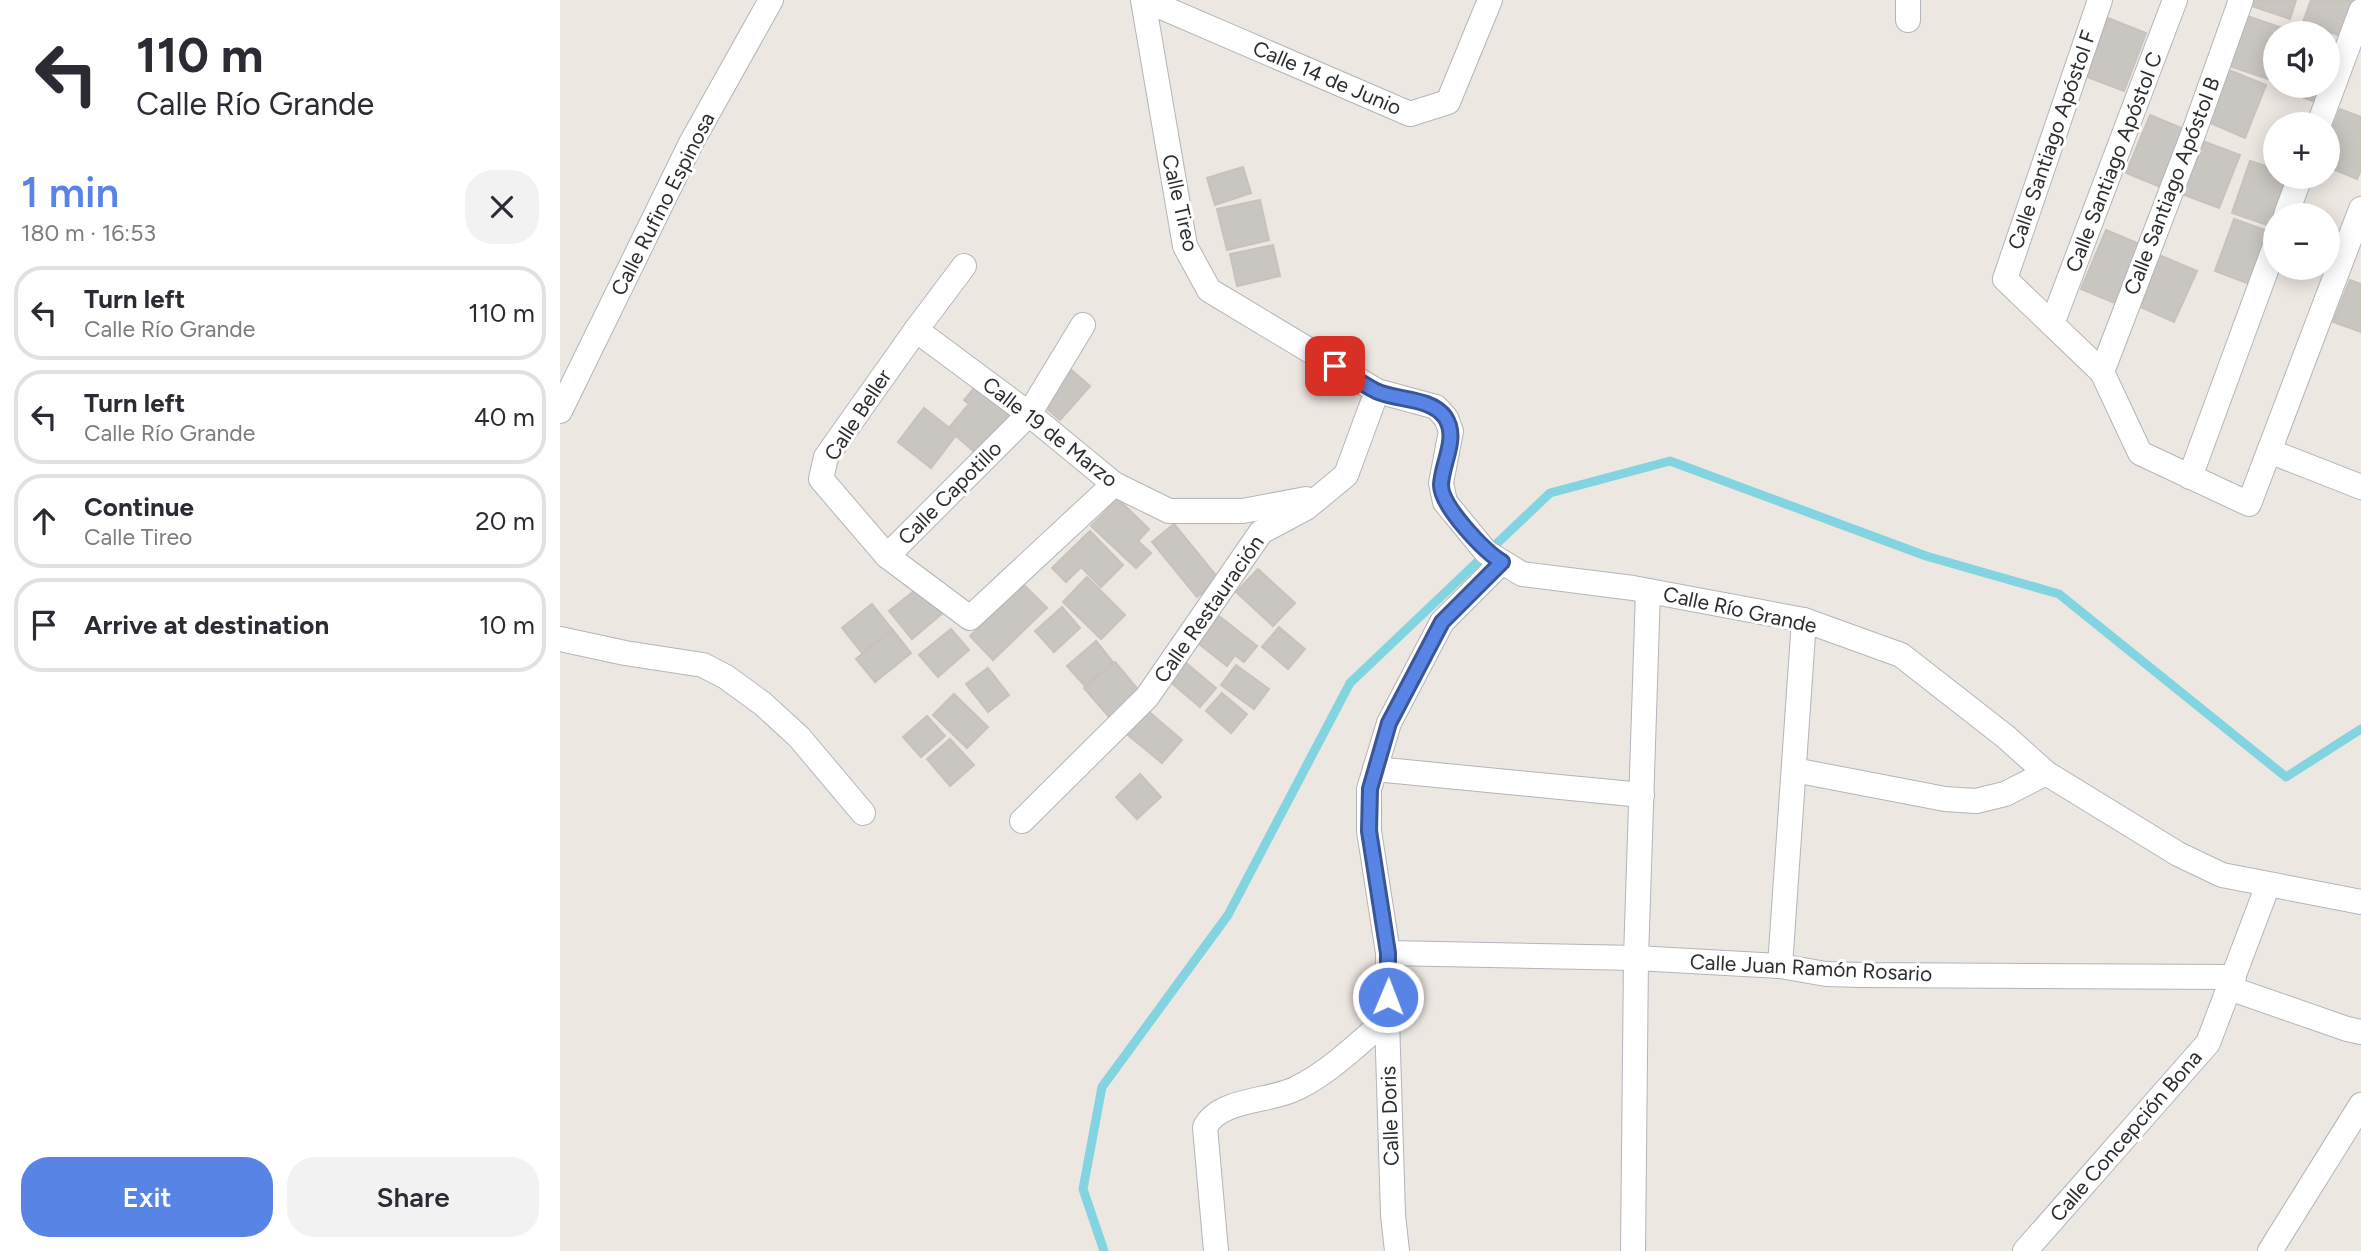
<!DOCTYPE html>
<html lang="en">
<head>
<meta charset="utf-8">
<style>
  body { margin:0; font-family:Figtree,sans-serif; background:#f2f2f3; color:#2b2b33; height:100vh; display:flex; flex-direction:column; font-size:26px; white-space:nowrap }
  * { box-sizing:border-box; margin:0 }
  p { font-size:23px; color:#7c7c81 }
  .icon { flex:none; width:38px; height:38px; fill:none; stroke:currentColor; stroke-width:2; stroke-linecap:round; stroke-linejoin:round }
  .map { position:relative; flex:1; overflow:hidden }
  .panel { display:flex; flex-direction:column; background:#fff; width:560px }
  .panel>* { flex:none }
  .banner { background:#fff; color:#2b2b33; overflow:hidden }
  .buttons { position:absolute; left:1703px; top:21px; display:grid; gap:14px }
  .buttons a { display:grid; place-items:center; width:77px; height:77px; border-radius:50%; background:#fff; box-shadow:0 4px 18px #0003; font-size:35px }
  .pin { position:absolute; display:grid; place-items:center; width:60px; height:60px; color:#fff; margin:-30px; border-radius:14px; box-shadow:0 4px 10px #0006 }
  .me { position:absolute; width:77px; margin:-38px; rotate:1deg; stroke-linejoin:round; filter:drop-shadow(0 0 5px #0008) }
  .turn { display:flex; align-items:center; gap:24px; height:147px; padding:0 21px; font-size:32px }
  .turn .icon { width:91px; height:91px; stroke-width:2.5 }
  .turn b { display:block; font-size:49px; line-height:60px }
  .round { display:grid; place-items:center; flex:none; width:74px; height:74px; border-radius:28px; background:#f2f2f3 }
  .summary { display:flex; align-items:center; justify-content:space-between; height:119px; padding:0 21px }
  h1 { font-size:42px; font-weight:600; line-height:52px; color:#5784e5 }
  .action { display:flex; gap:14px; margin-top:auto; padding:14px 21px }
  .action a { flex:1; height:80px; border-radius:28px; background:#5784e5; color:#fff; font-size:28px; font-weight:600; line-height:80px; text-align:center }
  .action a+a { background:#f2f2f3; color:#2b2b33 }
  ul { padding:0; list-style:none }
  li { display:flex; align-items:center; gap:21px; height:94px; margin:0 14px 10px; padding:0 7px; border:4px solid #e1e1e2; border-radius:28px }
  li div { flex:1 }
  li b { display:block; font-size:26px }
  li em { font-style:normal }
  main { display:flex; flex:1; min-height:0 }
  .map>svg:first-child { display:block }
</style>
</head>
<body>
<main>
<section class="panel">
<div class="banner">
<div class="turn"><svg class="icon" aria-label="left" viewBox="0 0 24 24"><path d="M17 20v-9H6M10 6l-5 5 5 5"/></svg><div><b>110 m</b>Calle Río Grande</div></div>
</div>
<div class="summary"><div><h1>1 min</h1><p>180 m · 16:53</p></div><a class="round"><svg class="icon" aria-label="close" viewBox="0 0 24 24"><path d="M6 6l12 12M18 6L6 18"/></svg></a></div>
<ul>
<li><svg class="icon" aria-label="left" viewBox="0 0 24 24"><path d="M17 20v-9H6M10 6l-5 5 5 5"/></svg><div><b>Turn left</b><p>Calle Río Grande</p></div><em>110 m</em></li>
<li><svg class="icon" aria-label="left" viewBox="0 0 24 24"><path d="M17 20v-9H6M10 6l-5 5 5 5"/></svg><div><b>Turn left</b><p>Calle Río Grande</p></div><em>40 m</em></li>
<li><svg class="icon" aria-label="ahead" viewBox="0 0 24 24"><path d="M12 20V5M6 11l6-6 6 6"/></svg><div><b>Continue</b><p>Calle Tireo</p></div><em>20 m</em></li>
<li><svg class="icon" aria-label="arrive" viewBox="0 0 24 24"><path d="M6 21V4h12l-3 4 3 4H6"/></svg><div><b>Arrive at destination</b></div><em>10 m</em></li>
</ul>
<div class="action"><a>Exit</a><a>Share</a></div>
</section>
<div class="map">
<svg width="1801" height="1251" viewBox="0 0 1801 1251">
  <rect width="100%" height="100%" fill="#ede7e2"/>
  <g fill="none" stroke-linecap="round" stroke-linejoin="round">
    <polyline stroke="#82d4e1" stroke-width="9" points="544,1251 523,1189 542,1087 668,915 790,683 990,493 1110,461 1366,556 1499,594 1726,777 1801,729"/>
  </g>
  <g fill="#c9c5c0" stroke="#c8c2bb" stroke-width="2">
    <polygon points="1694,0 1736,0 1730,19 1692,6"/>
    <polygon points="1751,0 1797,0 1783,37 1743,22"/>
    <polygon points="1687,16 1725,29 1724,33 1715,33 1715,59 1708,79 1669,66"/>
    <polygon points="1548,18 1586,33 1564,91 1527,77"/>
    <polygon points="1669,70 1706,85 1685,138 1648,122"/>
    <polygon points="1724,86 1764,86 1758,103 1722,90"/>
    <polygon points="1780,109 1801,117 1801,170 1797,179 1768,167 1768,139"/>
    <polygon points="1590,115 1626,130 1603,188 1566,173"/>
    <polygon points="1640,140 1680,155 1659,208 1619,193"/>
    <polygon points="1690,161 1715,169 1715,177 1730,177 1713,227 1672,213"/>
    <polygon points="683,167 691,193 655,205 647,178"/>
    <polygon points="700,200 709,240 667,250 657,209"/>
    <polygon points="1674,219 1711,232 1692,285 1655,271"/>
    <polygon points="1546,230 1582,245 1557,304 1521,289"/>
    <polygon points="713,245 720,276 677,286 670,254"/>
    <polygon points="1599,255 1637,271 1614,322 1576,305"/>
    <polygon points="1790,280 1801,284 1801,332 1773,322"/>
    <polygon points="508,367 530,386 500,420 479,402"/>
    <polygon points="420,381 457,412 419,456 388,429 409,404 404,400"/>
    <polygon points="364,408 397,434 371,468 338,442"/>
    <polygon points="558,499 589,529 578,541 591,553 576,568 531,526"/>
    <polygon points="614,524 659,579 637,597 592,542"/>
    <polygon points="530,531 563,565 541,587 521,567 506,582 492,568"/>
    <polygon points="698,569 735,603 713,626 676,592"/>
    <polygon points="527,577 565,615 541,639 503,602"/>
    <polygon points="363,584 385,611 352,639 329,611"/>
    <polygon points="464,585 487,608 433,660 410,636"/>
    <polygon points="312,604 332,629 302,653 282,628"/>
    <polygon points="502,607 520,628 494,652 475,631"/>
    <polygon points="659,616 697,646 684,662 675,655 667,666 638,643"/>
    <polygon points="719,627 745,649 728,669 702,647"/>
    <polygon points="391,629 409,650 378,677 359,655"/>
    <polygon points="333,630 351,653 315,682 296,659"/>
    <polygon points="536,641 553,662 525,686 507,666"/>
    <polygon points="555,662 580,692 550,718 524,688"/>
    <polygon points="625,662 656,688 640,707 608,680"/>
    <polygon points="676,665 709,689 694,709 661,685"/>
    <polygon points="428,668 449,695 428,712 406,684"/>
    <polygon points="662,693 687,714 671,733 646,711"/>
    <polygon points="394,694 428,727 407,748 373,715"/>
    <polygon points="588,711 622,740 602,763 568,735"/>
    <polygon points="367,716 385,736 361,757 343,737"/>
    <polygon points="390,739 414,765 390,786 367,759"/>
    <polygon points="580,774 601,797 577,819 556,797"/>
  </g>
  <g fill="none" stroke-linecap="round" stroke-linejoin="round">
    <g stroke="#b2b5bb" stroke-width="26">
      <g id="minor">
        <polyline points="583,0 625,246 649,290 817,391 876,407 886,418 891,431 881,483 885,502 926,552 962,574 1073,588 1244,620 1341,655 1446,737 1486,773 1618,854 1662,875 1801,902"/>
        <polyline points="585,0 850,114 888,102 930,0"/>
        <polyline points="1540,0 1445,279 1542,372 1580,453 1689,504 1801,209"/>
        <polyline points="1348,20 1348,0"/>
        <polyline points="1759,124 1801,11"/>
        <polyline points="1726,215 1740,177"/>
        <polyline points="404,266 356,330 266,457 261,479 327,556 410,618 554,484"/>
        <polyline points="1492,324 1615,0"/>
        <polyline points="356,330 469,414 554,484 609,511 683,511 746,499"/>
        <polyline points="1542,372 1635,129 1681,0"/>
        <polyline points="0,411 131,143 211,0"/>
        <polyline points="1709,451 1801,487"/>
        <polyline points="1630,477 1715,246"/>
        <polyline points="327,556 469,414 523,325"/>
        <polyline points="0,639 65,653 143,665 166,677 203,704 239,737 303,813"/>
        <polyline points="815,769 1082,795"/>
        <polyline points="1234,770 1385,799 1416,801 1445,794 1486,773"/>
        <polyline points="462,821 587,697 701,532 746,508 786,475 817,391"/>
        <polyline points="828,953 1076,958 1220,966 1266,974 1301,975 1674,977"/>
        <polyline points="1220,966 1244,620"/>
        <polyline points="1669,988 1787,1029 1801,1032"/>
        <path d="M656,1251L645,1127C660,1098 711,1102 737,1088C771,1071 799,1043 827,1019"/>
        <polyline points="837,1251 833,1215 827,1019 828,953 809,831 809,789 829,723 882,622 942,562"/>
        <polyline points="1073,1251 1076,958 1088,591"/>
        <polyline points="1465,1251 1648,1043 1708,885"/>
        <polyline points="1710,1251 1801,1105"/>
      </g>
    </g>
    <use href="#minor" stroke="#fff" stroke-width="24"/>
  </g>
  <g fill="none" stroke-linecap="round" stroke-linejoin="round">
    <g stroke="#395695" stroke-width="18">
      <path id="route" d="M775,366C789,374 802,384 816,391C838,401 870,397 885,417C899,438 882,462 881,485C881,506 924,551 942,562L882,622L829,723L810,789L809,831L828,953V997"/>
    </g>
    <use href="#route" stroke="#5784e5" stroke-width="12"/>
  </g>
  <g text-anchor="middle" stroke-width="6" stroke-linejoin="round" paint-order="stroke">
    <g font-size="21" fill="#2d2d2d" stroke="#fff">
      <text transform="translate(767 78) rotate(23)" y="7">Calle 14 de Junio</text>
      <text transform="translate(1492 140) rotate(-71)" y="7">Calle Santiago Apóstol F</text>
      <text transform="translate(1554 162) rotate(-69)" y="7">Calle Santiago Apóstol C</text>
      <text transform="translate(1612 186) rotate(-69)" y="7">Calle Santiago Apóstol B</text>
      <text transform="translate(620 203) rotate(77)" y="7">Calle Tireo</text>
      <text transform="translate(103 204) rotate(-63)" y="7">Calle Rufino Espinosa</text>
      <text transform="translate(298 415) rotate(-57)" y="7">Calle Beller</text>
      <text transform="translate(490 432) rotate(38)" y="7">Calle 19 de Marzo</text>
      <text transform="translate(390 493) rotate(-45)" y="7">Calle Capotillo</text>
      <text transform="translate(649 609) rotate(-55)" y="7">Calle Restauración</text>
      <text transform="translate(1180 610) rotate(12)" y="7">Calle Río Grande</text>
      <text transform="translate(1251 968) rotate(3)" y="7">Calle Juan Ramón Rosario</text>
      <text transform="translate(830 1116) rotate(-92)" y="7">Calle Doris</text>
      <text transform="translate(1566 1136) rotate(-49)" y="7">Calle Concepción Bona</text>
    </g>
  </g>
</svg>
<div class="buttons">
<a><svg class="icon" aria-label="sound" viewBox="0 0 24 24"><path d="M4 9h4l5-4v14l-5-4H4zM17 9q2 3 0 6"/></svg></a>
<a>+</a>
<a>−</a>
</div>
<div class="pin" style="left:775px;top:366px;background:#d93025"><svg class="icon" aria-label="arrive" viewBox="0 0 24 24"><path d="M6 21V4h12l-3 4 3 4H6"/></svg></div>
<svg class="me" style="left:828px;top:997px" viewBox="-20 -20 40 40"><circle r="17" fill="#5784e5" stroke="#fff" stroke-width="3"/><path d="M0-11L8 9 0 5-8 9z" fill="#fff"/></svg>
</div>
</main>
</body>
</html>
